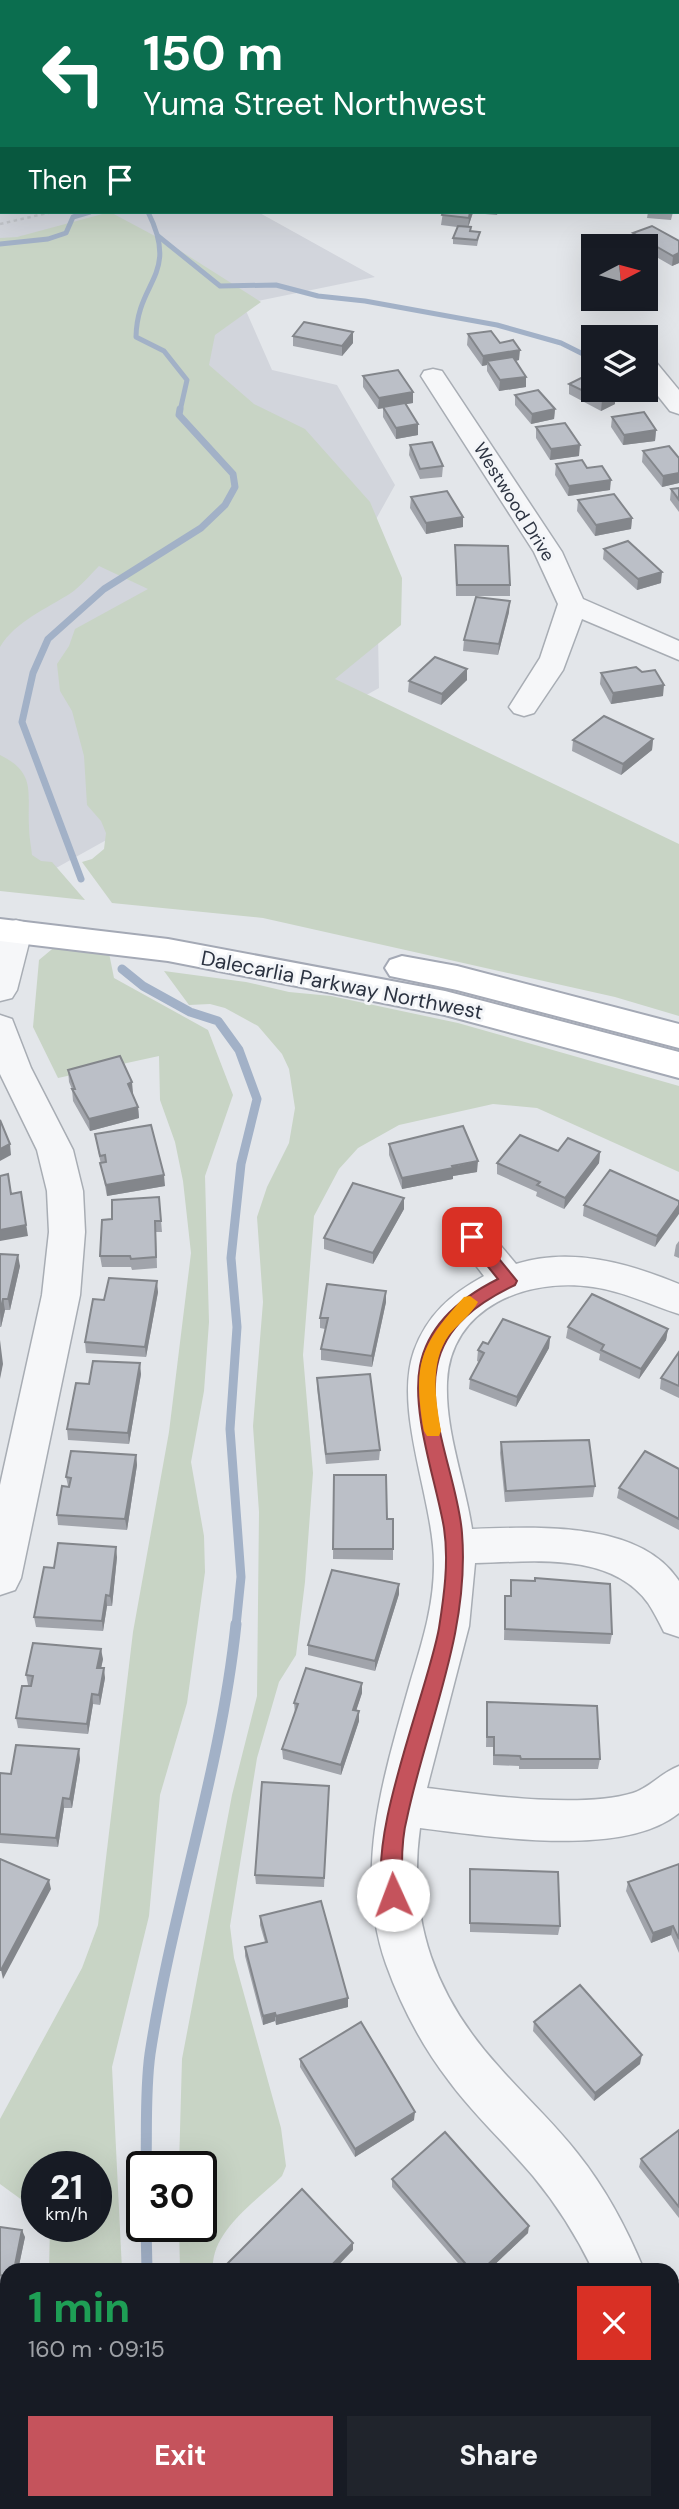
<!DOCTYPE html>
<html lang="en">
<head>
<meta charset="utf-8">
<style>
  body { margin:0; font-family:"DM Sans",sans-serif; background:#20242c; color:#f1f3f6; height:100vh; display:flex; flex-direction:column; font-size:26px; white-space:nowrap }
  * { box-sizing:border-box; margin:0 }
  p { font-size:23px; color:#9ea1a6 }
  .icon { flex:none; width:38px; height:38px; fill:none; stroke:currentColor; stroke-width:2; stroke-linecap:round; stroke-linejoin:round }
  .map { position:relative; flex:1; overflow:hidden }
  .sheet { position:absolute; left:0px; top:2263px; width:679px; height:247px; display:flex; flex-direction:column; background:#171b24; border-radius:21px 21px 0 0; box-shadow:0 7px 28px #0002 }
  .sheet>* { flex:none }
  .top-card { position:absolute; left:0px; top:0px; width:679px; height:214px; box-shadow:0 7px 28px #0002; background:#0b6e4f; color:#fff; overflow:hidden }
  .needle { width:46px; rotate:84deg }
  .tools { position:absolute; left:581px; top:234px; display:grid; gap:14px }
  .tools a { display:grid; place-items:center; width:77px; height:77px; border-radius:0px; background:#171b24; box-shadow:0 7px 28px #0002; font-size:35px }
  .speed { position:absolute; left:21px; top:2151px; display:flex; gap:14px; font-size:35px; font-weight:700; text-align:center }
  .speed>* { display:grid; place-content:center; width:91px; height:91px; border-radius:50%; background:#171b24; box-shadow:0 7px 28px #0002; line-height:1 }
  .speed small { font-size:18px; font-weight:400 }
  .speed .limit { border:4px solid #111; border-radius:10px; background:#fff; color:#111 }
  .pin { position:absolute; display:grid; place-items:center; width:60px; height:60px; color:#fff; margin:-30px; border-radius:14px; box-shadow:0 4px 10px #0006 }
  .me { position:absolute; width:77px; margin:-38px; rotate:358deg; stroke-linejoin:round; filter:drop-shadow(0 0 5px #0008) }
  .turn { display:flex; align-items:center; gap:24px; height:147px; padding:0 28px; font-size:32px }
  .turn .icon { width:91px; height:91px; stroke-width:2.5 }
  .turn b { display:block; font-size:49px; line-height:60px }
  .then { display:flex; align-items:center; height:66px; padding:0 28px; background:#0003; gap:14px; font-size:26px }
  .round { display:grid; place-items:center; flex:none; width:74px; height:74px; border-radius:0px; background:#20242c }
  .summary { display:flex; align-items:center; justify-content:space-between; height:119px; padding:0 28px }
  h1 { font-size:42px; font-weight:700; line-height:52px; color:#1e9e55 }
  .button { display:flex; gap:14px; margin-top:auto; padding:14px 28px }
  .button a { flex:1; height:80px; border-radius:0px; background:#c5535c; color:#fff; font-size:28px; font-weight:700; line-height:80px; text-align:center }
  .button a+a { background:#20242c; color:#f1f3f6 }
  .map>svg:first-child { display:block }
</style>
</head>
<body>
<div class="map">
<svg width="679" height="2509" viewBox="0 0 679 2509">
  <rect width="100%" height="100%" fill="#e3e6ea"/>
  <polygon fill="#d2d5dc" points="0,58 2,212 258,212 375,277 243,304 272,370 337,385 395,485 350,566 378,635 379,688 22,887 0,886"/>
  <g fill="#c8d4c5">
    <path d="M110,212L168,243L261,302L215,335L209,365L254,404L305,429L370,502L402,578L401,625L335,679L679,844V1016L615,997L263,918L112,903L82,862L92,859L104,849L106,833L101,821L87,805L84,756L72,711L60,691L57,664L69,646L75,629L148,589L99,566C90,575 81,586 71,593C46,609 16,621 0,647V238L17,237Z"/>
    <path d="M0,755C37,773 27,793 29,827C29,836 31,846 32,855L41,861L52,862L85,900L0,891Z"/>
    <polygon points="57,945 109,953 114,978 208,1030 233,1095 205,1176 209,1322 204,1391 191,1462 204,1536 205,1572 187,1703 160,1795 149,1916 112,2067 122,2270 49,2270 50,2226 96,2226 96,2166 37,2166 37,2211 0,2184 0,2119 82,1968 98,1925 133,1632 169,1432 191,1253 183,1181 175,1142 160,1100 159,1056 58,1078 33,1027 39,960"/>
    <path d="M164,971L246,982L289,992L331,996L458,1023L679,1086V1172L537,1108L493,1104L399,1125L358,1148L339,1169L314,1216L303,1355L313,1473L305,1582L296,1655L279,1682L257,1758L230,1926L234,1958L281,2128L286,2166L282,2176C258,2200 210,2231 213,2270H180L179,2226H201V2166H179L182,2059L232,1795L257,1696L259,1512L253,1426L263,1302L257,1217L267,1187L289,1143L295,1108L289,1069L282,1054L258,1026L225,1008L210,1004L189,1005Z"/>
    <polygon points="19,2503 96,2503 94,2509 23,2509"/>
    <polygon points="124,2503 227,2503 229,2509 119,2509"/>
  </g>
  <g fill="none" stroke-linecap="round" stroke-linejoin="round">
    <g stroke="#a2b1c7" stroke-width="5">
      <path d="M148,212C180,276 137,280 136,337L164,351L187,380L180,411"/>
      <polyline points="158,236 220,286 276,285 318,296 365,301 497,325 561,343 593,359"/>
      <polyline points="0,244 48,239 66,233 73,217 90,212"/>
    </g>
    <polyline stroke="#a2b1c7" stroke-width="7" points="81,879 22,722 33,673 48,639 104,589 201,528 225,505 235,487 233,474 179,415 180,409"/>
    <polyline stroke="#a2b1c7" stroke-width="9" points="122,969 143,986 190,1012 218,1021 239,1050 257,1099 241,1164 231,1258 237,1327 230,1429 241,1577 236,1626"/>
    <g stroke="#a2b1c7" stroke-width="11">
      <path d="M146,2166C147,2129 145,2090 150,2054C172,1909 221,1770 236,1624"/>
      <polyline points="146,2226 147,2270"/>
      <polyline points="136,2509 137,2502"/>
    </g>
    <g stroke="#a8adb4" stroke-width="3">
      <g id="minor">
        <polygon points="107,0 127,0 128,2 108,2"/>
        <polygon points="210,0 231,0 208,2"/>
        <polygon points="267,0 287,0 266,2"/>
        <polygon points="677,70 679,70 677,87"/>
        <rect x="677" y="103" width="2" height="12"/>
        <polygon points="646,359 655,361 679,390 679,414 670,411 646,381"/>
        <polygon points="433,369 442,371 562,552 583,599 679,641 679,660 582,619 563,670 534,713 524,716 514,713 509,707 540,658 558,604 534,552 421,376 424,371"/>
        <polygon points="16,920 27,923 32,931 17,990 12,998 0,1001 0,931 5,923"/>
        <polygon points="0,1015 12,1019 31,1068 73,1150 83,1191 85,1232 80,1295 21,1578 15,1590 0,1595 0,1485 42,1295 49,1232 47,1191 37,1150 0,1074"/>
        <path d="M472,1223L485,1227L516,1264C571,1247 628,1263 679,1284V1314C650,1305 623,1291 593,1287C527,1277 450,1307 447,1382C445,1432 465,1481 472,1529C534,1527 640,1520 679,1581V1637L664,1632C659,1622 654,1612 648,1603C610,1551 531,1562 475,1563L469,1626L427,1788C483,1795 580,1809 633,1793C649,1788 661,1773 679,1766V1813C623,1859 488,1836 420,1828C407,1921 436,1998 499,2067C525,2097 554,2123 578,2154C606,2189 627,2229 644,2270H593C577,2237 557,2205 533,2176C506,2144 474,2115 449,2081C422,2046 401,2006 386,1964C353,1871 384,1775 410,1683C422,1643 434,1606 434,1564C434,1500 393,1411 414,1351C427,1315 451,1294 484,1276L454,1237L459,1227Z"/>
        <polygon points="679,2281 679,2333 672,2336 672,2284"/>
        <polygon points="672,2425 679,2428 679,2509 660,2509 657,2502 672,2502"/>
      </g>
    </g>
    <g stroke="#a4a9b5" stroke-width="4">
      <g id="major">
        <polygon points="0,919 168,939 445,991 679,1052 679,1078 445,1015 168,961 0,941"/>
        <polygon points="402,956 457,966 679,1024 679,1048 457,990 390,976 385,968 390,960"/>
      </g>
    </g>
    <g stroke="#c1c4c9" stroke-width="2.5" stroke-dasharray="3.5 3.5" stroke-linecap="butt">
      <polyline points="585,0 588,2"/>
      <polyline points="0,224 52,212"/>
    </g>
    <use href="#minor" fill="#f6f7f9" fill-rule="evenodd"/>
    <use href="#major" fill="#fff" fill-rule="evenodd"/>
  </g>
  <g fill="#a1a4ab">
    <polygon points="54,0 78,0 78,1 54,2"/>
    <rect x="677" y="112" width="2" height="27"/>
    <rect x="677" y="146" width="2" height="29"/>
    <polygon points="443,212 498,212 497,215 473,213 468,227 471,231 480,232 477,246 453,244 453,238 457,227 441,225"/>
    <polygon points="648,212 673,212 671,220 647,218"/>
    <polygon points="633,233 679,241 679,263 672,266 646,251 646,247 638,247 632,243"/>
    <polygon points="353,332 353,343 342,356 293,346 293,336"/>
    <polygon points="468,334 500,343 519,360 516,361 526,377 526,387 499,391 487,371 487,365 482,366 467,345"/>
    <polygon points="363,376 413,392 413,403 405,404 418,424 418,435 396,439 383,417 383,408 378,409 363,387"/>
    <polygon points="569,384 618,394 615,395 615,404 601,411 569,394"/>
    <polygon points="515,395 555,409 554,419 531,424 515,405"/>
    <polygon points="612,417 656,430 655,441 623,445 611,427"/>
    <polygon points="536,427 579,456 550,460 536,438"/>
    <polygon points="410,445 443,466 442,477 420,479 409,455"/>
    <polygon points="643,451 679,458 679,483 662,487 642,462"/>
    <polygon points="556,464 610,490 568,496 555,475"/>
    <polygon points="679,488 679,512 670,500 671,489"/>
    <polygon points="411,497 463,517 463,527 426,534 410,508"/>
    <polygon points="578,500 632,518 631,529 595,536 577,511"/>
    <polygon points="455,545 510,585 510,596 456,596"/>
    <polygon points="604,549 661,583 637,590 603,559"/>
    <polygon points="509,612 498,655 463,651 464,640"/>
    <polygon points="642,672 663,696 611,704 600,684 601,673"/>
    <polygon points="467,680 441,705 408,692 409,681"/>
    <polygon points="653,739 652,750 621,775 572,751 573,740"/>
    <polygon points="68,1070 133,1093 132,1094 138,1107 139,1118 90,1131 73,1101 72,1089 69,1082"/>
    <polygon points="95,1134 165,1186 107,1196"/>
    <polygon points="389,1144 477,1172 453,1176 453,1179 402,1189 389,1155"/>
    <polygon points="558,1151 600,1152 599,1163 564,1209 536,1196 537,1192 497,1174 497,1163"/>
    <polygon points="159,1197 162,1232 156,1232 157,1268 132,1270 131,1267 102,1267 100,1256 112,1219"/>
    <polygon points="404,1198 404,1209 373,1264 324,1249 324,1238"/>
    <polygon points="679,1201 655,1247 583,1216 584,1205"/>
    <polygon points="679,1241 679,1258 674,1256 676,1245"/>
    <polygon points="0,1254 20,1266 10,1310 5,1310 1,1327 0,1327"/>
    <polygon points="386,1291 386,1302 372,1367 321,1360 321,1349 325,1329 320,1328 320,1318"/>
    <polygon points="158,1292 146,1357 86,1353 85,1342 104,1300"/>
    <polygon points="568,1327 668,1329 666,1340 639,1379 599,1360 600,1354 566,1338"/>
    <polygon points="550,1337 549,1348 516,1407 469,1389 470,1379 479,1362 477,1361 478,1350 488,1344"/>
    <polygon points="679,1352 679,1398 660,1389 661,1378"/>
    <polygon points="141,1374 129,1444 68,1440 67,1429 89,1384"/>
    <polygon points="317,1378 380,1450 379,1460 326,1464 317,1388"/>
    <polygon points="501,1442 595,1486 593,1497 505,1502 500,1453"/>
    <polygon points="136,1455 137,1465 127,1530 58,1525 57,1515 68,1486 66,1477"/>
    <polygon points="679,1469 679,1530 617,1498 619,1488"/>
    <polygon points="334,1475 393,1549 393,1560 333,1559"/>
    <polygon points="117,1557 112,1606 107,1606 103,1631 36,1627 34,1617 54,1568"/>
    <polygon points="511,1580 612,1634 610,1644 504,1640 505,1596 510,1596"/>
    <polygon points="399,1584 399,1594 375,1671 308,1655 308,1645"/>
    <polygon points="103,1659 101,1668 105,1678 100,1705 93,1704 88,1734 18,1728 16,1718 31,1685 28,1685 26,1675"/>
    <polygon points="362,1693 356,1711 359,1711 359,1721 341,1775 283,1759 282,1749 295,1713 294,1703"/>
    <polygon points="487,1702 600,1759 598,1769 519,1769 519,1766 493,1765 493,1747 486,1747"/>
    <polygon points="80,1759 72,1808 64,1808 58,1847 0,1843 0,1773 11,1774"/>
    <polygon points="329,1786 324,1887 256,1884 255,1875"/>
    <polygon points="679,1864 679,1953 671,1935 651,1943 626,1891 628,1882"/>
    <polygon points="470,1869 560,1926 558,1935 470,1932"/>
    <polygon points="260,1916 348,2007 276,2025 275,2021 263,2025 245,1956 245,1947 265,1942 260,1925"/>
    <polygon points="534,2022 640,2064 594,2101 533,2031"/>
    <polygon points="300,2059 414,2120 355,2157 300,2067"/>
    <polygon points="679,2130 679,2218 639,2167 641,2159"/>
    <polygon points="392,2179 528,2233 489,2270 464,2270 392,2187"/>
    <polygon points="0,2227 25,2237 18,2270 7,2270 7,2283 0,2282"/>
  </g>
  <g fill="#83868b">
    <polygon points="470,212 473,212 468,228 469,218"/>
    <polygon points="679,253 679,263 672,266 673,256"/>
    <polygon points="353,332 353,343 342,356 342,346"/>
    <polygon points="520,350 519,360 490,365 487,361 487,365 482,366 483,356"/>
    <polygon points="526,377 526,387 499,391 500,380"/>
    <polygon points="608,390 619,390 618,394 615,395 615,404 601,411 602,400"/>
    <polygon points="413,392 413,403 378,409 379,398"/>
    <polygon points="555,409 554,419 531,424 532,414"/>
    <polygon points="418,424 418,435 396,439 396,428"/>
    <polygon points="656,430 655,441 623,445 624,435"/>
    <polygon points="580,445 579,456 550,460 551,449"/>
    <polygon points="679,473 679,483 662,487 663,476"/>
    <polygon points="611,480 610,490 568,496 569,486"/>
    <polygon points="463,517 463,527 426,534 426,523"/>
    <polygon points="632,518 631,529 595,536 596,525"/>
    <polygon points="662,572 661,583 637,590 638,579"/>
    <polygon points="510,601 509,612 498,655 499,644"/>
    <polygon points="467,669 467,680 441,705 442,694"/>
    <polygon points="664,685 663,696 611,704 613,693"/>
    <polygon points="653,739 652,750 621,775 623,764"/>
    <polygon points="132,1082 133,1093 129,1095 128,1084"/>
    <polygon points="138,1107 139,1118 90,1131 89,1119"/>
    <polygon points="10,1144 11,1155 0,1161 0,1149"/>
    <polygon points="600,1152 599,1163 564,1209 565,1198"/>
    <polygon points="478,1161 477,1172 453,1176 453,1179 402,1189 402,1178"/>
    <polygon points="164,1175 165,1186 107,1196 106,1185"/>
    <polygon points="21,1192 28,1236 0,1241 0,1230"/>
    <polygon points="404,1198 404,1209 373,1264 373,1253"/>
    <polygon points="679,1205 679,1214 655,1247 657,1236"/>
    <polygon points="18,1255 20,1266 10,1310 8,1299"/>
    <polygon points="157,1281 158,1292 146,1357 145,1347"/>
    <polygon points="386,1291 386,1302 372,1367 372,1356"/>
    <polygon points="3,1299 5,1310 1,1327 0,1312"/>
    <polygon points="668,1329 666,1340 639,1379 641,1369"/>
    <polygon points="550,1337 549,1348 516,1407 517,1397"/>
    <polygon points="0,1340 3,1364 0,1379"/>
    <polygon points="140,1363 141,1374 129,1444 128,1433"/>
    <polygon points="136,1455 137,1465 127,1530 125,1519"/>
    <polygon points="116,1547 117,1557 112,1606 110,1596"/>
    <polygon points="399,1584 399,1594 375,1671 375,1661"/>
    <polygon points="106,1595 107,1606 103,1631 102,1621"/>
    <polygon points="101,1649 103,1659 99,1678 97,1668"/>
    <polygon points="104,1668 105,1678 100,1705 99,1695"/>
    <polygon points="362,1683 362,1693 353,1720 353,1710"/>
    <polygon points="92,1694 93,1704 88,1734 87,1724"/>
    <polygon points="359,1711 359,1721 341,1775 341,1765"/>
    <polygon points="79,1749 80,1759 72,1808 70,1799"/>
    <polygon points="63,1798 64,1808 58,1847 56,1838"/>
    <polygon points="49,1880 51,1889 3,1979 1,1970"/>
    <polygon points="673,1926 671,1935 651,1943 653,1933"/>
    <polygon points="348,1998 348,2007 276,2025 276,2016"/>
    <polygon points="275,2013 275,2021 263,2025 263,2016"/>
    <polygon points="642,2055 640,2064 594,2101 595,2093"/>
    <polygon points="415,2112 414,2120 355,2157 355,2149"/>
    <polygon points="529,2226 528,2233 489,2270 482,2270"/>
    <polygon points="22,2230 25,2237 18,2270 14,2270"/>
    <polygon points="353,2243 353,2250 334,2270 327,2270"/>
  </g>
  <g fill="#bbbfc7" stroke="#83868b" stroke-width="2">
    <polygon points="305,0 348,0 346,2 304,2"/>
    <polygon points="623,0 648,0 648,1 655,2 622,2"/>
    <rect x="677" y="112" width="2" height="17"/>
    <rect x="677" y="146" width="2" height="19"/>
    <polygon points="443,212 470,212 469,218 442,215"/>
    <polygon points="458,226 471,227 470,231 480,232 477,240 453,238"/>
    <polygon points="652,226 679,241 679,253 673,256 633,233"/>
    <polygon points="304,322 353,332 342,346 293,336"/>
    <polygon points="491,331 500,343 513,340 520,350 483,356 468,334"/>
    <polygon points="513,357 526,377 500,380 487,361"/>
    <polygon points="398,370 413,392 379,398 363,376"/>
    <polygon points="593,372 593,390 610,390 616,393 602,400 569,384"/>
    <polygon points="538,390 555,409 532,414 515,395"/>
    <polygon points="405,403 418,424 396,428 383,407"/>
    <polygon points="644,412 656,430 624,435 612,417"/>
    <polygon points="565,423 580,445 551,449 536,427"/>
    <polygon points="432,442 443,466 420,469 410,445"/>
    <polygon points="669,446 679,458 679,473 663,476 643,451"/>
    <polygon points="582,460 587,468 602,466 611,480 569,486 556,464"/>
    <polygon points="679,488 679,500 671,489"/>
    <polygon points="447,491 463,517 426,523 411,497"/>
    <polygon points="614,494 632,518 596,525 578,500"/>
    <polygon points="628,541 662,572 638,579 604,549"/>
    <polygon points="455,545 508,546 510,585 457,585"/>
    <polygon points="476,597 510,601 499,644 464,640"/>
    <polygon points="435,657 467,669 442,694 409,681"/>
    <polygon points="636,667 642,672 655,670 664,685 613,693 601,673"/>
    <polygon points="604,716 653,739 623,764 573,740"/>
    <polygon points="120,1056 132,1082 128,1084 138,1107 89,1119 72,1089 75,1089 68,1070"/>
    <polygon points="0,1120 10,1144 0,1149"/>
    <polygon points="151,1125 164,1175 106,1185 100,1163 106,1162 105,1155 100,1156 95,1134"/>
    <polygon points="463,1126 478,1161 452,1166 453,1168 402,1178 389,1144"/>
    <polygon points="520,1135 558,1151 568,1138 600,1152 565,1198 537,1185 540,1182 497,1163"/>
    <polygon points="610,1170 679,1201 679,1205 657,1236 584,1205"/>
    <polygon points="8,1174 11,1194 21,1192 26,1225 0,1230 0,1176"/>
    <polygon points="353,1183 404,1198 373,1253 324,1238"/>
    <polygon points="159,1197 161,1221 155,1221 156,1257 131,1259 130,1256 100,1256 102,1220 112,1219 112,1200"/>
    <polygon points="0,1254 18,1255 8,1299 3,1299 0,1312"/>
    <polygon points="109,1278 157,1281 145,1347 85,1342 93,1299 104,1300"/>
    <polygon points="327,1284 386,1291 372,1356 321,1349 328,1318 320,1318"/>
    <polygon points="592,1294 668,1329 641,1369 601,1350 604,1345 568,1327"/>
    <polygon points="503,1319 550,1337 517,1397 470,1379 484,1353 478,1350 483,1342 488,1344"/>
    <polygon points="679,1352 679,1386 661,1378"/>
    <polygon points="93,1361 140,1363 128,1433 67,1429 76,1383 89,1384"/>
    <polygon points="370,1374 380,1450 326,1454 317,1378"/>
    <polygon points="589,1440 595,1486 506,1491 501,1442"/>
    <polygon points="71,1451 136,1455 125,1519 57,1515 62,1486 69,1487 71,1478 66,1477"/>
    <polygon points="645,1451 679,1469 679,1519 619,1488"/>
    <polygon points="334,1475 386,1475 387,1519 393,1519 393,1549 333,1549"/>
    <polygon points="58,1543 116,1547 110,1596 106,1595 102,1621 34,1617 44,1567 54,1568"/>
    <polygon points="332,1570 399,1584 375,1661 308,1645"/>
    <polygon points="535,1578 610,1584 612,1634 505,1629 505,1596 511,1596 511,1580 535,1581"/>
    <polygon points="33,1643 101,1649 97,1668 104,1668 99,1695 92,1694 87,1724 16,1718 22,1686 31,1686 33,1676 26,1675"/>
    <polygon points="306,1668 362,1683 353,1710 359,1711 341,1765 282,1749 298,1704 294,1703"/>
    <polygon points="487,1702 597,1706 600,1759 521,1759 520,1756 494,1755 494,1737 487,1737"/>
    <polygon points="16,1745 79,1749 70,1799 63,1798 56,1838 0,1834 0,1773 11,1774"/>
    <polygon points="262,1782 329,1786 324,1878 255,1875"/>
    <polygon points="0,1859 49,1880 1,1970 0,1970"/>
    <polygon points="679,1864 679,1939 673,1926 653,1933 628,1882"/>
    <polygon points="470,1869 558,1872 560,1926 470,1923"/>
    <polygon points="321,1901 348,1998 276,2016 275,2013 263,2016 245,1947 267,1942 260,1916"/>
    <polygon points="580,1985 642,2055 595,2093 534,2022"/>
    <polygon points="361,2022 415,2112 355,2149 300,2059"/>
    <polygon points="679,2130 679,2207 641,2159"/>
    <polygon points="445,2132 529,2226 482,2270 471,2270 392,2179"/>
    <polygon points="302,2189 353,2243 327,2270 223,2270 222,2269"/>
    <polygon points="0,2227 22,2230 14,2270 7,2270 7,2276 0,2275"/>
    <polygon points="323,2502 334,2502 355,2509 321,2509"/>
    <polygon points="527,2502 595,2502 596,2509 527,2509"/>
  </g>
  <path fill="#c5535c" stroke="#80363c" stroke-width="2" d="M472,1231L478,1233L517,1281L515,1285C480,1302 445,1325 437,1366C426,1418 458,1480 462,1533C470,1632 427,1723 407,1818C403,1833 402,1850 402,1865C402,1878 405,1890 400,1902L393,1905L386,1902C362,1847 428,1691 439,1628C444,1596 449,1561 444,1528C436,1481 411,1413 420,1366C428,1324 462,1297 498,1279L464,1237Z"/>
  <path fill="#f59e0b" d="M470,1296L478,1302C471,1315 458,1324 449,1335C429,1363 436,1400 441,1431L439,1436H427L424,1431C413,1364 419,1347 464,1297Z"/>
  <g text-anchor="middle" stroke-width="6" stroke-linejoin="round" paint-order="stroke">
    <g font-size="18" fill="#2c3341" stroke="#f3f5f8">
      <text transform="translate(514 502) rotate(58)" y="6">Westwood Drive</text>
    </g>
    <g font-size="21" fill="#2c3341" stroke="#f3f5f8">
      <text transform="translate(342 985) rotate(11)" y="7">Dalecarlia Parkway Northwest</text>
    </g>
  </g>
</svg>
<div class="tools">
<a><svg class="needle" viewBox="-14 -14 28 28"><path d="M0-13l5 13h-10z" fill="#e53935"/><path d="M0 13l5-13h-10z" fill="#9ea1a6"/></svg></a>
<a><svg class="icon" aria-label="layers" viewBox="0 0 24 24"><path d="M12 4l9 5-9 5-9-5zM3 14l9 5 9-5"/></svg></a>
</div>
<div class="speed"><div>21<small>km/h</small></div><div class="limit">30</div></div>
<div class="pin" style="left:472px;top:1237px;background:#d93025"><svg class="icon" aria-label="arrive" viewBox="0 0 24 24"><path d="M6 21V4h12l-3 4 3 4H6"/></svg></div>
<svg class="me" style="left:393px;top:1895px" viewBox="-20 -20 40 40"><circle r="19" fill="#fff"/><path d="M0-13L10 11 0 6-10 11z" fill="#c5535c"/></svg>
<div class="top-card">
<div class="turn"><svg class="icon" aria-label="left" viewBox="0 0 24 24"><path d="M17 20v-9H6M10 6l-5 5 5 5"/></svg><div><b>150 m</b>Yuma Street Northwest</div></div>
<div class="then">Then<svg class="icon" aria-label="arrive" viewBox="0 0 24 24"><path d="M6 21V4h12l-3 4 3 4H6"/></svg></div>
</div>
<section class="sheet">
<div class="summary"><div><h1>1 min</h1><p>160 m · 09:15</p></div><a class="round" style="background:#d93025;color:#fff"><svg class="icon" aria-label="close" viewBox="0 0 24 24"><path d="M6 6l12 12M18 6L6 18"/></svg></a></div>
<div class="button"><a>Exit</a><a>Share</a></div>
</section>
</div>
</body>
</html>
